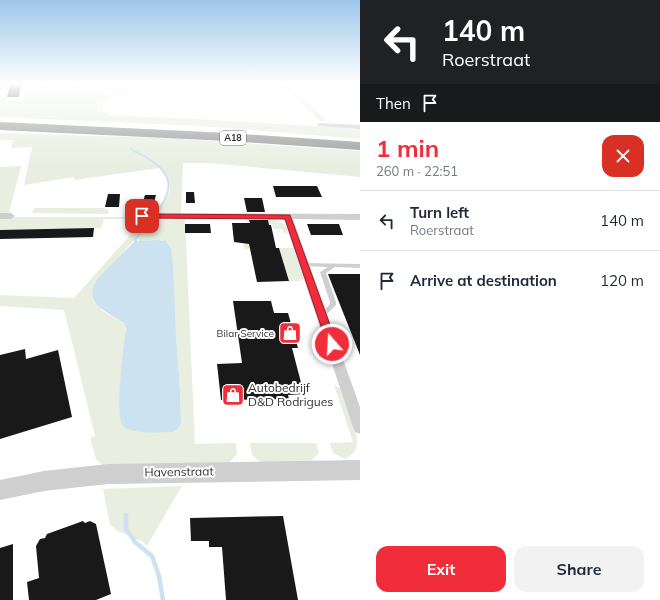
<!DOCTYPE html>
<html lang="en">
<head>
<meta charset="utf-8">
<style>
  body { margin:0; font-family:Mulish,sans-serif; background:#f2f2f3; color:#1f2937; height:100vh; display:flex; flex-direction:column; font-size:15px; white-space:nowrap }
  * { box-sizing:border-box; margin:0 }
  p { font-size:13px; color:#747a83 }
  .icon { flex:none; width:22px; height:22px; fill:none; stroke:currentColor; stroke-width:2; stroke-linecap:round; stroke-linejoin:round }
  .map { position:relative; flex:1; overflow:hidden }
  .sheet { display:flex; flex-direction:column; background:#fff; width:300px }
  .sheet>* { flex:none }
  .top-card { background:#202124; color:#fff; overflow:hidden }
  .pin { position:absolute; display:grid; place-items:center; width:34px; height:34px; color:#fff; margin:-17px; border-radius:8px; box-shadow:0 2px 6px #0006 }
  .me { position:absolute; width:44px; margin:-22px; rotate:341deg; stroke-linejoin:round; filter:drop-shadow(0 0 3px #0008) }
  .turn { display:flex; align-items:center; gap:14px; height:84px; padding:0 16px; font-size:18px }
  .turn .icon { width:52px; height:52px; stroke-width:2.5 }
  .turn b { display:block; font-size:28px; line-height:34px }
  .then { display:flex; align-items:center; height:38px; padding:0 16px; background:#0003; gap:8px; font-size:15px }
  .round { display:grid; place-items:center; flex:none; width:42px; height:42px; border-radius:12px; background:#f2f2f3 }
  .summary { display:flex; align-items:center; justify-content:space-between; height:68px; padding:0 16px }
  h1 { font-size:24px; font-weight:700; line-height:30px; color:#f12d3c }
  .cta { display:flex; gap:8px; margin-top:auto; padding:8px 16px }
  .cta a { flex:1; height:46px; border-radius:12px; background:#f12d3c; color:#fff; font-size:16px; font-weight:700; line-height:46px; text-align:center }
  .cta a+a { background:#f2f2f3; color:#1f2937 }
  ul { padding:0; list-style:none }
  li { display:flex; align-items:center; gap:12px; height:60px; padding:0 16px; border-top:1px solid #e0e1e3 }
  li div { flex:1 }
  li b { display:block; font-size:15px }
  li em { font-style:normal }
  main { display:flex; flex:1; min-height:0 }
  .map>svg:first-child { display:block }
</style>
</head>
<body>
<main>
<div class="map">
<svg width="360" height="600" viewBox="0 0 360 600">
  <rect width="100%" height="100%" fill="#fff"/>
  <g fill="#e8efe0" fill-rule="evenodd">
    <polygon points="51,83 77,83 76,87 111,95 135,83 122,92 98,101 97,105 99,113 100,111 98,104 104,99 122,92 139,83 127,91 102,102 102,112 107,113 107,115 197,119 360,129 360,139 201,126 0,117 0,98 6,98 6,102 24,100 26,92 20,92 21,89 46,91 47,87 41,86 51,86"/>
    <polygon points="281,83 284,83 327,121 320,121"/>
    <path d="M0,133L165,138L360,151V177L209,163H183L181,213L156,214C168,198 178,185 160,168L74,180V177L24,185L32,147L11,148L13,140H0Z"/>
    <polygon points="21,166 9,213 0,214 0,167"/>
    <polygon points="34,208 104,208 109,211 108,214 32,213"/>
    <polygon points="0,217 131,217 136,219 104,219 101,228 56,230 0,230"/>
    <path d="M149,219H185L195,444L236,443L237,454L229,463L104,466L96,459L90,438L95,436L64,310L0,306V295L74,298L139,225V223ZM150,223L137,239L139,241L163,240L176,335L180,389L181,423L178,429L174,432L138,431L125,324L101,310L125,250Z"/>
    <path d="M246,219C262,219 283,215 289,233L284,234L282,229H274L272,224H258L249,236Z"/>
    <polygon points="244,243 279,248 294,248 304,279 301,281 289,281 279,248 244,249"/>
    <path d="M334,385L340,388C344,401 359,433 357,445C356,452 351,456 345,459L333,453L330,443L353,442Z"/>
    <polygon points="250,443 316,443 319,453 310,462 262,463 252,455"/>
    <polygon points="182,486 147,546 143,542 118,531 110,525 103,489"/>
  </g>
  <path fill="#cce2f0" d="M148,222H151L137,239V241L158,240L166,241L171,249L173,266L176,335L180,389L181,423L178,429L174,432C162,432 132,435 123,426C114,415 124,345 126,329L125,324C109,312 80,304 98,278L134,242V239Z"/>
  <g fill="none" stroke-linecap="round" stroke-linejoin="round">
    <path stroke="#cce2f0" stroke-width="2" d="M130,148C136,153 143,155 149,159C174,175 173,190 157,212"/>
    <polyline stroke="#cce2f0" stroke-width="4.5" points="126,515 126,529 136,543 152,556 159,576 163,600"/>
  </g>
  <g fill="#191919">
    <polygon points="21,84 19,97 7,97 10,85"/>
    <polygon points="273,186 317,186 322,197 276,197"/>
    <polygon points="186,192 194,192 195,203 186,203"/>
    <polygon points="108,194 120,194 119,207 105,207"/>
    <polygon points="145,195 156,195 153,206 142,205"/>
    <polygon points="244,198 262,198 265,212 247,212"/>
    <polygon points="249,220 268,220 269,225 271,225 276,248 279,248 289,281 257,282 249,244 234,242 232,223 250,223"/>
    <polygon points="185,224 210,224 211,233 185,233"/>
    <polygon points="307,224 339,224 343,235 311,235"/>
    <polygon points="94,228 93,237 0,239 0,230"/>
    <polygon points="328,274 360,274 360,355 333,287"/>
    <polygon points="233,301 271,301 274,313 288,313 298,348 292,348 304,394 288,395 289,399 221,400 217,364 242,363"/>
    <polygon points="25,349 26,359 58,350 72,417 0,439 0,355"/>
    <polygon points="283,516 298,600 226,600 222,547 209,547 209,541 191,541 190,518"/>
    <polygon points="83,521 85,523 90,521 96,524 111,594 96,600 29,600 27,582 39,578 36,546 40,539 45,538 47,534"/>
    <polygon points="13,544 13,600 0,600 0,548"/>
  </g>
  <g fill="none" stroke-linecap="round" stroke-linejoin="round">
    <polygon fill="#cfcfcf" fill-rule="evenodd" points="304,263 360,264 360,268 335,267 326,273 336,302 336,305 324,317 320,317 319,316 330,304 330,302 320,272 328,267 302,266 301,265"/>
    <g fill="#cfcfcf" fill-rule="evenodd">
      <polygon points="0,83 4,83 3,90 0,90"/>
      <polygon points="320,123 360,125 360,129 318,126 318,124"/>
      <polygon points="0,213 11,213 15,216 11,219 0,219"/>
      <polygon points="142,213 360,214 360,220 293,219 360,407 360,434 355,432 353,427 284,219 139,218 138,216"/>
    </g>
    <polygon fill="#cfcfcf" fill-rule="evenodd" points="360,460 360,480 108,484 44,491 0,500 0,480 44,471 108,464"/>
    <polygon fill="#999" fill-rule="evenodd" points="0,122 228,133 360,142 360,150 228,141 0,130"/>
  </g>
  <linearGradient id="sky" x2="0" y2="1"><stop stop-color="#9dc6eb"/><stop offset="0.5" stop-color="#fff"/><stop offset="1" stop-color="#fff" stop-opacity="0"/></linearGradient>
  <rect width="360" height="167" fill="url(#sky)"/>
  <polygon fill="#f12d3c" stroke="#9d1d27" points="142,214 290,215 337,344 335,347 328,347 327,344 285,219 139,218 139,215"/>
  <defs>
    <g id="shop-square" transform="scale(1.15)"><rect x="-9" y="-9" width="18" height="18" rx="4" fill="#f12d3c" stroke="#fff"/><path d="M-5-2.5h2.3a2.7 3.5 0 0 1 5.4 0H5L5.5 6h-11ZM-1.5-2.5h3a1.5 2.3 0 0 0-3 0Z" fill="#fff"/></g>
  </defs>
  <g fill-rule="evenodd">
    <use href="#shop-square" x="290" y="333"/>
    <use href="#shop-square" x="233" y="395"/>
  </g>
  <g text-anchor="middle" stroke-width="4" stroke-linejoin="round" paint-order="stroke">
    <rect fill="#fff" stroke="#707070" stroke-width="1" x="220" y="131" width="26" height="14" rx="3"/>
    <g font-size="9" font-weight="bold" fill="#323232">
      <text x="233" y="141">A18</text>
    </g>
    <g font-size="10" fill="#323232" stroke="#fff" text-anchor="end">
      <text x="274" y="337">Bilar Service</text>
    </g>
    <g font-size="12" fill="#323232" stroke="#fff" text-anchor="start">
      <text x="248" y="392">Autobedrijf<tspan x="248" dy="14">D&amp;D Rodrigues</tspan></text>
    </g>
    <g font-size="12" fill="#323232" stroke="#fff">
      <text transform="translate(179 472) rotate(-1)" y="4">Havenstraat</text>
    </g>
  </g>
</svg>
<div class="pin" style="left:142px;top:216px;background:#d93025"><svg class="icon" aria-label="arrive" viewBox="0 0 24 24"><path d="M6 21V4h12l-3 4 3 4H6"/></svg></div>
<svg class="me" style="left:332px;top:344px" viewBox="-20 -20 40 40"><circle r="17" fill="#f12d3c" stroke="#fff" stroke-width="3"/><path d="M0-11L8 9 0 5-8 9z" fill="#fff"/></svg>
</div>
<section class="sheet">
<div class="top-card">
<div class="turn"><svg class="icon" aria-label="left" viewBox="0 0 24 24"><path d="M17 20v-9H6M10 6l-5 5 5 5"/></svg><div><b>140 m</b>Roerstraat</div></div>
<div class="then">Then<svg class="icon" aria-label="arrive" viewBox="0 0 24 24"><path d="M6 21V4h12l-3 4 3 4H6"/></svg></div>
</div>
<div class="summary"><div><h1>1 min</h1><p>260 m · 22:51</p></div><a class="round" style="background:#d93025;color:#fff"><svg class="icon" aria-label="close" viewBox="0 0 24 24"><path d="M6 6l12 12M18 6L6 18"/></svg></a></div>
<ul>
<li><svg class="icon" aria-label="left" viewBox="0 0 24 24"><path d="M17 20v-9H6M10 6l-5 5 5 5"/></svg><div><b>Turn left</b><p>Roerstraat</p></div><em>140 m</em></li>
<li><svg class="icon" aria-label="arrive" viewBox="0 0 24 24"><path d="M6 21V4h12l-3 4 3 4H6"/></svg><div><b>Arrive at destination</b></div><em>120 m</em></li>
</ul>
<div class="cta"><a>Exit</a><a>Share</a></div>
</section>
</main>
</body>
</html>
